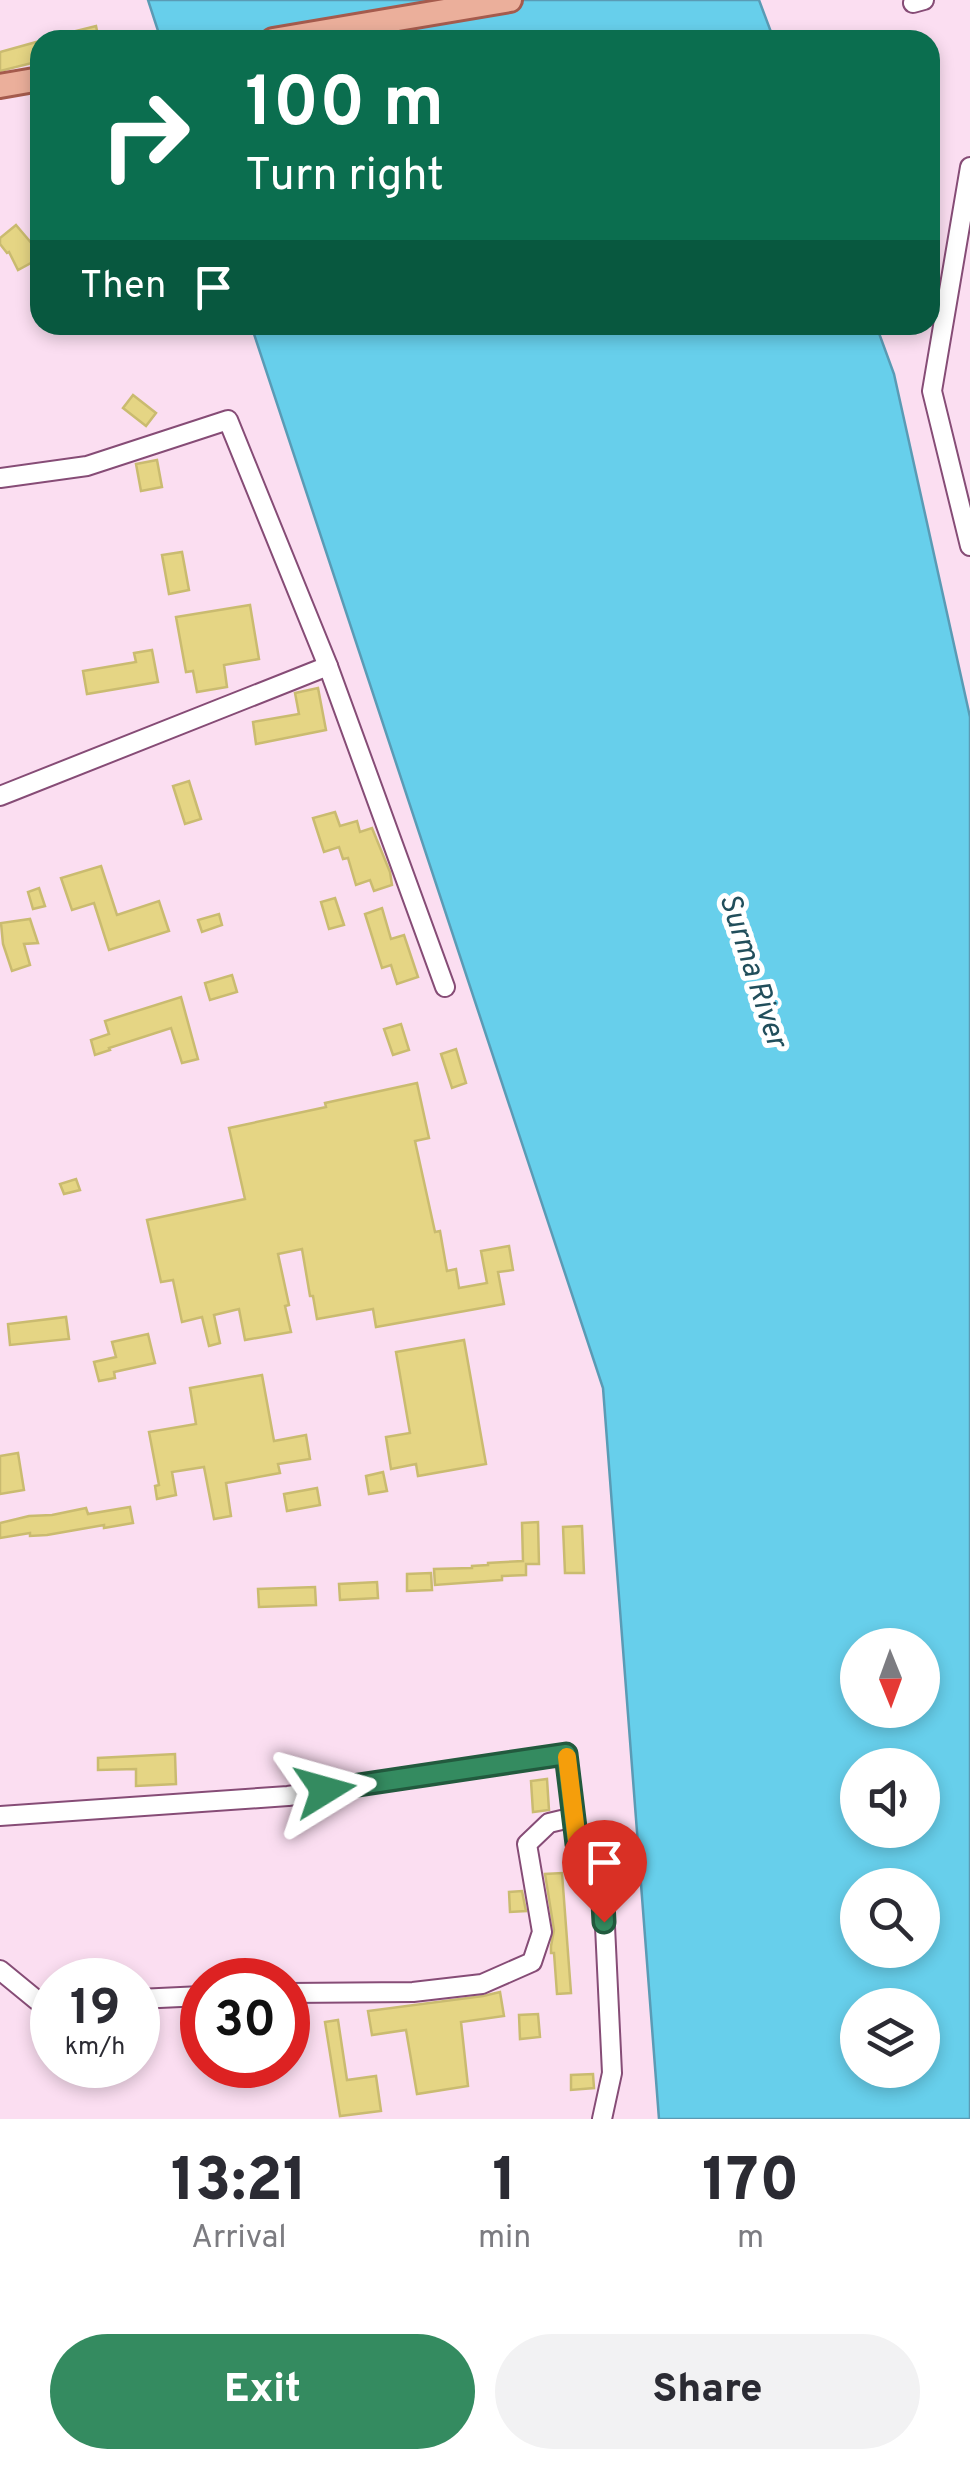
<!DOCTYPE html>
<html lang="en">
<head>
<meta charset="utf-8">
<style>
  body { margin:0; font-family:Overpass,sans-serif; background:#f2f2f3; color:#2b2b33; height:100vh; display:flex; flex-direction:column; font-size:38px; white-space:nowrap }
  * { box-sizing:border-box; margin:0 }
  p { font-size:32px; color:#7c7c81 }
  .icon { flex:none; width:55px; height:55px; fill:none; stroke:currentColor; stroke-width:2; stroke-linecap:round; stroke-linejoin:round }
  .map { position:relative; height:2119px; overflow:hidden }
  .details { display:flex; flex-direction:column; background:#fff; flex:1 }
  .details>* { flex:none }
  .hud { position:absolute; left:30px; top:30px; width:910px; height:305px; border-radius:30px; box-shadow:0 5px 15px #0003; background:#0b6e4f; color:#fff; overflow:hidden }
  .needle { width:65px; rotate:179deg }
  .controls { position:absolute; left:840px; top:1628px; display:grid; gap:20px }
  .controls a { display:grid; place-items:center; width:100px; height:100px; border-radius:50%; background:#fff; box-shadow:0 5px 15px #0003; font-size:50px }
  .speed { position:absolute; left:30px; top:1958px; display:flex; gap:20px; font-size:50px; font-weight:700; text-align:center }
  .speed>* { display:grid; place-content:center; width:130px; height:130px; border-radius:50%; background:#fff; box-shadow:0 5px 15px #0003; line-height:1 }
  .speed small { font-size:25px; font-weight:400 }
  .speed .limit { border:15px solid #d22; background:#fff; color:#111 }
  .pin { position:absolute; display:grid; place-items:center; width:85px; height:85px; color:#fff; margin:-102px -42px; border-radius:50% 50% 50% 0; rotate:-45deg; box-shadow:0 0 10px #0007 }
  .pin .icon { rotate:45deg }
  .me { position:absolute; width:110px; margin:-55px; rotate:82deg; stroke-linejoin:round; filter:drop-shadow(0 0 8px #0008) }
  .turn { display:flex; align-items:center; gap:35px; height:210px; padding:0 50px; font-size:45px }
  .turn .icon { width:130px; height:130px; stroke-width:2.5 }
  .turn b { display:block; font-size:70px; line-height:85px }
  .then { display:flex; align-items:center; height:95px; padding:0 50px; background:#0003; gap:20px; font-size:38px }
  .eta { display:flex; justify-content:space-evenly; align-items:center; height:170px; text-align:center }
  .eta b { font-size:60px; font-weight:800; line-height:70px }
  .action { display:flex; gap:20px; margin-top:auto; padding:20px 50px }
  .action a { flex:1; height:115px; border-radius:60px; background:#348b60; color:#fff; font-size:40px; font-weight:800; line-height:115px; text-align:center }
  .action a+a { background:#f2f2f3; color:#2b2b33 }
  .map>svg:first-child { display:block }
</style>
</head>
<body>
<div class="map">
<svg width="970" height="2119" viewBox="0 0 970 2119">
  <rect width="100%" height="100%" fill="#fbdef1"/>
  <g fill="#67cfeb" stroke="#5a9bb5" stroke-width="2.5" fill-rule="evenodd">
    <polygon points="148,0 759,0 774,40 161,40"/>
    <path d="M251,325H876L894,374L970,717V2119H659L603,1388ZM858,1645H922V1710H858ZM858,1765H922V1830H858ZM858,1885H922V1950H858ZM858,2005H922V2070H858Z"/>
  </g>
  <g fill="#e5d584" stroke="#cabb70" stroke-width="2.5">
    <polygon points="96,26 99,40 60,40 60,35"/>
    <polygon points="40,41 40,61 0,71 0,52"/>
    <polygon points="16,225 33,245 40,242 40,258 18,270 9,252 7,253 0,244 0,238"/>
    <polygon points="133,395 156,413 146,426 123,408"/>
    <polygon points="157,460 162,487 141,491 136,464"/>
    <polygon points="182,552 189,590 169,594 162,555"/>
    <polygon points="250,605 259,659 224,665 227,687 197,692 193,671 186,672 176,617"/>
    <polygon points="152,650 158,682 87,694 83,671 136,662 134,653"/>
    <polygon points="318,688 326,730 256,744 253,722 299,714 295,693"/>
    <polygon points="189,781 201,819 185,824 173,786"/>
    <polygon points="335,812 340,826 357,821 360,832 372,828 390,872 392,885 374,891 370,880 356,885 348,858 343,859 339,847 324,852 313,818"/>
    <polygon points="101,866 117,915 159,901 169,931 109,950 94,903 72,910 61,878"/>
    <polygon points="39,888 45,906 33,909 28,892"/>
    <polygon points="335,898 344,925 329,929 321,902"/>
    <polygon points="382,908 391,939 404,935 418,977 397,984 391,965 382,968 365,914"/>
    <polygon points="219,914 222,925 202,932 198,920"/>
    <polygon points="30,919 38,943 24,944 30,965 12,971 3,944 1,923"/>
    <polygon points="232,975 237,992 210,1000 205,983"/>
    <polygon points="181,997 198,1059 182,1063 171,1028 109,1048 110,1050 95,1055 91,1040 109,1034 105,1021"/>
    <polygon points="401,1024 409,1050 393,1055 384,1029"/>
    <polygon points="456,1049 466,1083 452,1088 441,1054"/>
    <polygon points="417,1083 429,1138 415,1141 435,1232 440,1231 447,1271 456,1269 459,1288 487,1283 481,1251 509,1246 513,1270 498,1272 504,1304 376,1327 373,1309 317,1319 313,1296 310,1296 302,1249 278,1254 289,1305 285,1306 291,1332 245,1340 239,1309 214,1315 220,1343 209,1346 202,1317 182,1322 173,1280 161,1282 147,1220 245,1199 229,1128 326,1107 325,1103"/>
    <polygon points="76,1179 80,1190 64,1194 60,1184"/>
    <polygon points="66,1317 69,1339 10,1345 8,1324"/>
    <polygon points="148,1334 155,1363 114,1372 115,1378 99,1381 94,1362 116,1357 112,1342"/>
    <polygon points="464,1340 486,1464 418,1476 416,1464 391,1469 386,1437 410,1433 396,1352"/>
    <polygon points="262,1375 274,1441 306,1435 310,1459 278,1464 280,1473 226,1483 231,1516 214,1519 204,1467 172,1472 176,1495 157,1499 155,1486 159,1485 149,1432 196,1424 190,1388"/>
    <polygon points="18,1453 24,1490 0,1494 0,1456"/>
    <polygon points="383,1472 387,1491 369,1494 366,1476"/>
    <polygon points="317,1488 320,1505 287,1511 284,1494"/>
    <polygon points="130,1507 133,1523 104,1528 104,1525 47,1535 30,1536 30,1533 0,1538 0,1523 29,1516 52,1515 86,1508 88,1514"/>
    <polygon points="538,1522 539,1564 526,1564 526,1575 502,1576 502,1580 435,1585 434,1569 472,1568 472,1566 488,1565 488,1563 523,1561 522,1523"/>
    <polygon points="582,1526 584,1573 565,1573 563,1527"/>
    <polygon points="431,1573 432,1590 407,1591 407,1574"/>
    <polygon points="377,1582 378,1598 340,1600 339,1584"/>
    <polygon points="315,1587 316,1605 259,1607 258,1589"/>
    <polygon points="175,1754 176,1784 136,1786 136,1769 98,1770 98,1758"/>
    <polygon points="547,1779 549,1810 533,1812 531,1781"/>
    <polygon points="562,1873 571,1993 557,1994 554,1953 551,1953 551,1946 554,1930 545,1874"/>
    <polygon points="522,1891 526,1911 510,1912 509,1892"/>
    <polygon points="500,1992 504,2016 461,2022 468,2086 417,2094 406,2030 372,2035 368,2011 483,1996"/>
    <polygon points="288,2006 299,2005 304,2041 288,2042"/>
    <polygon points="202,2008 202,2026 188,2027 188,2009"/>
    <polygon points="538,2014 540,2037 520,2039 519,2015"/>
    <polygon points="338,2020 347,2080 376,2076 381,2111 340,2116 325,2022"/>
    <polygon points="593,2074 594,2088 571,2090 571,2075"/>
  </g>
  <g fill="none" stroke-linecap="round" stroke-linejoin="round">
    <g stroke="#864c76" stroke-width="22">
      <g id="minor">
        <polyline points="913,3 924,0"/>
        <polyline points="970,167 932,391 970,546"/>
        <polyline points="0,478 87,466 228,420 328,666 445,987"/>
        <polyline points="0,796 328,666"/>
        <polyline points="0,1816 288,1796 566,1754 577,1844 603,1884 612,2073 602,2119"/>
        <polyline points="0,1970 39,2002 52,2002"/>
        <polyline points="288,1993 413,1992 482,1984 532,1962 542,1932 527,1844 549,1823 574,1817"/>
        <polyline points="138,1999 202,1996"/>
      </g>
    </g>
    <g stroke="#a55b4d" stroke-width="28">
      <g id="major">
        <polyline points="273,40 510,0"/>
        <polyline points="0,86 40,79"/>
      </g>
    </g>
    <use href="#minor" stroke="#fff" stroke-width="18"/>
    <use href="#major" stroke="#ebaf9b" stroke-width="22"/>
  </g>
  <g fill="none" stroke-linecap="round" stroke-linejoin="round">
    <g stroke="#225a3e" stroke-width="25">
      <polyline id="route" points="325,1790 566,1754 577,1844 602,1884 604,1922"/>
    </g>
    <use href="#route" stroke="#348b60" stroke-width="18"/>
    <polyline stroke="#f59e0b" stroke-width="18" points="567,1757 577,1841"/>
  </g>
  <g text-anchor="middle" stroke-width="10" stroke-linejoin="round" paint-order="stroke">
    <g font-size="30" font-style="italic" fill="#214e5b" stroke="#fff">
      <text transform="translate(754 970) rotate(72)" y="10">Surma River</text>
    </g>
  </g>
</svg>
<div class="controls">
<a><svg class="needle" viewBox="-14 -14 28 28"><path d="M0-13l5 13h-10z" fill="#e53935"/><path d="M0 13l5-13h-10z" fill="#7c7c81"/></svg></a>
<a><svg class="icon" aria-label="sound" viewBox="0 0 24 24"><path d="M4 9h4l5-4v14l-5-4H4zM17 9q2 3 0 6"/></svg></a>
<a><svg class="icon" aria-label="search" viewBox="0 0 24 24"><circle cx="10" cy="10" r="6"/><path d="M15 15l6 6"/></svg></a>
<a><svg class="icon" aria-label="layers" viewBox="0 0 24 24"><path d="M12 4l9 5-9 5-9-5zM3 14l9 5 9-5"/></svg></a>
</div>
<div class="speed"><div>19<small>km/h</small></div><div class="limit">30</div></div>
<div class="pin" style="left:604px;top:1922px;background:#d93025"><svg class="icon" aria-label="arrive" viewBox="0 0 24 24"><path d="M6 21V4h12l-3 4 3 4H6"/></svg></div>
<svg class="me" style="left:325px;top:1790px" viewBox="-20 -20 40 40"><path d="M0-17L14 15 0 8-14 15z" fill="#348b60" stroke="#fff" stroke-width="4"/></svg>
<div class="hud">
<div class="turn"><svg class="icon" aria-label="right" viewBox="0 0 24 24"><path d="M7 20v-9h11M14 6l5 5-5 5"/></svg><div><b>100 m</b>Turn right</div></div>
<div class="then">Then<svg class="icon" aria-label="arrive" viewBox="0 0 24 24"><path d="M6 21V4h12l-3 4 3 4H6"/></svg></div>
</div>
</div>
<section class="details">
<div class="eta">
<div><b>13:21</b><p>Arrival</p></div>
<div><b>1</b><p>min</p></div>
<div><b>170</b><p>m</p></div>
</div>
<div class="action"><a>Exit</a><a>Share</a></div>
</section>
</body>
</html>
